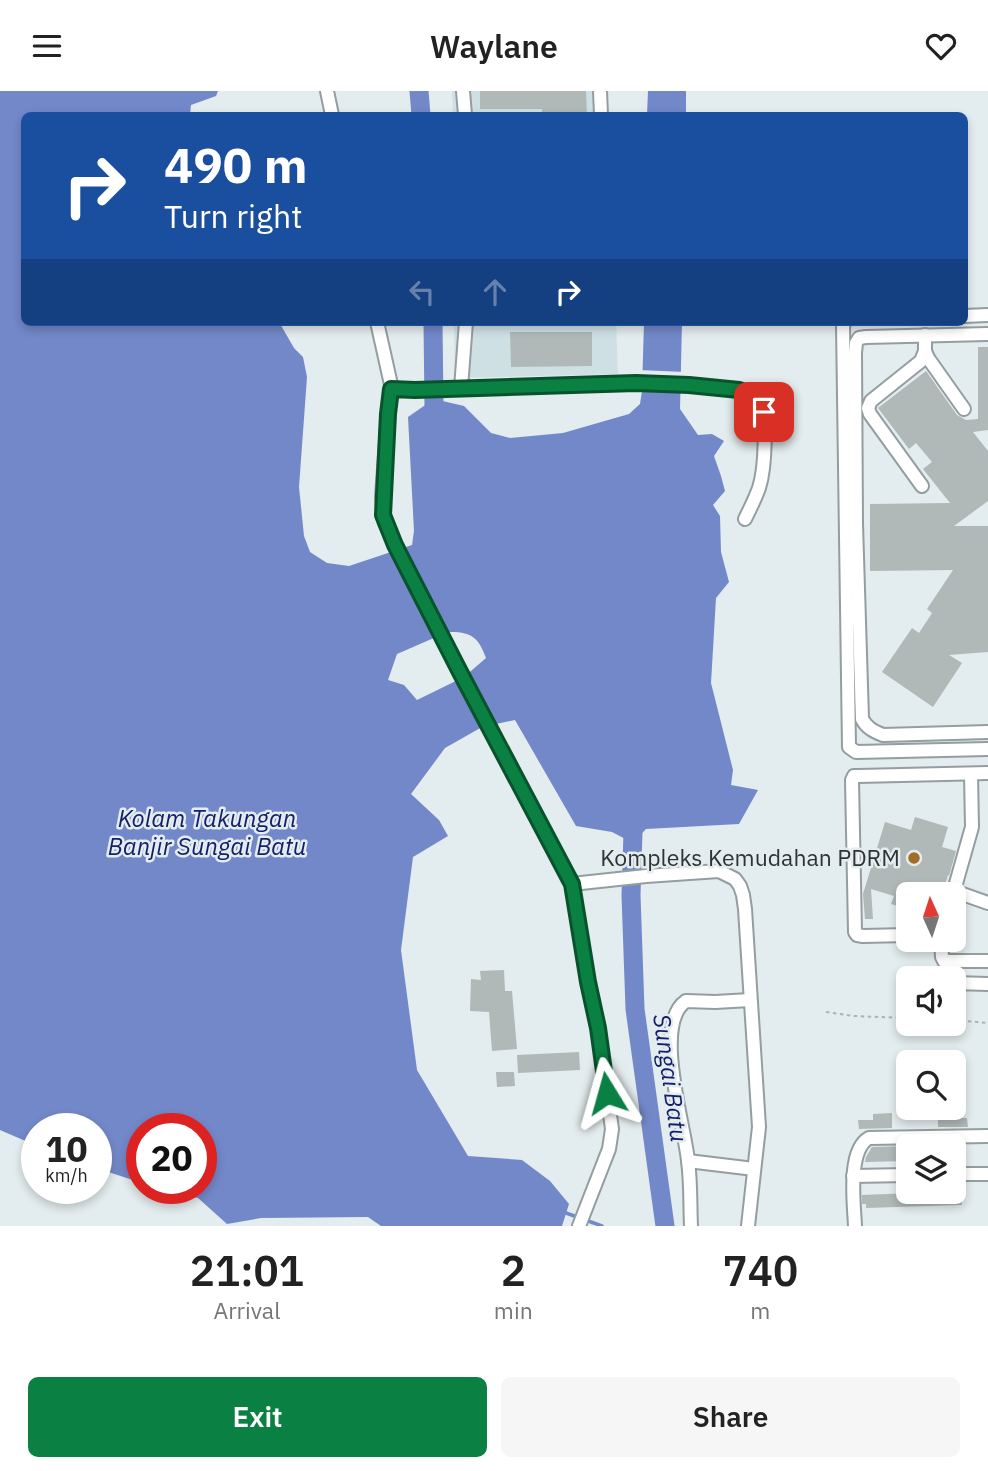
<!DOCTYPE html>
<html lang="en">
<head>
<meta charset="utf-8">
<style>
  body { margin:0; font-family:"IBM Plex Sans",sans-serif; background:#f6f6f6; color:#222; height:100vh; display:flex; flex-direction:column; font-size:26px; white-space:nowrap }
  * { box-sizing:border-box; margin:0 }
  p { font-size:23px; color:#767676 }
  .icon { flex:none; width:38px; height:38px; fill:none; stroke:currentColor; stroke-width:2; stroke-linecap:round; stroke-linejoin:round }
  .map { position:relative; height:1135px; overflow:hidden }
  .details { display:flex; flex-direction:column; background:#fff; flex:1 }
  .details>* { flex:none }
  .guide { position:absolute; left:21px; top:21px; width:947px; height:214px; border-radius:10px; box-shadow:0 4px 10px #0003; background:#1a4fa0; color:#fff; overflow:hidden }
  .needle { width:46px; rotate:357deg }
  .fabs { position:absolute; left:896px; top:791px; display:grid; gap:14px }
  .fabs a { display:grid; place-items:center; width:70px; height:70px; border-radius:10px; background:#fff; box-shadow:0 4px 10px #0003; font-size:35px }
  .speed { position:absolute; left:21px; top:1022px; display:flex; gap:14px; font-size:35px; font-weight:700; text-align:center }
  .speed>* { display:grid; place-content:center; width:91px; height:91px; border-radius:50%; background:#fff; box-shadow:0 4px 10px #0003; line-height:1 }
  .speed small { font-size:18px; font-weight:400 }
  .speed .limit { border:10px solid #d22; background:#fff; color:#111 }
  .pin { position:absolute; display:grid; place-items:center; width:60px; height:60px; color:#fff; margin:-30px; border-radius:14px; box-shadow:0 4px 10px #0006 }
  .me { position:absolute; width:77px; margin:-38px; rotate:352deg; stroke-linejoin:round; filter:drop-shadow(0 0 5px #0008) }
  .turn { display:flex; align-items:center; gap:24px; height:147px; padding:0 28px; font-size:32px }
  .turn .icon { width:91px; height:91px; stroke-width:2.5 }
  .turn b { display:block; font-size:49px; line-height:60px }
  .lanes { display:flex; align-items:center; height:66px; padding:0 28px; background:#0003; justify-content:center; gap:35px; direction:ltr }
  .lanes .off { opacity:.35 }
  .eta { display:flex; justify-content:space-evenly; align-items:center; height:119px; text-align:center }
  .eta b { font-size:42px; font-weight:600; line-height:49px }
  .cta { display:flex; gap:14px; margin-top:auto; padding:14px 28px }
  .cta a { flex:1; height:80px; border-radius:10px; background:#0b8043; color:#fff; font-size:28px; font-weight:600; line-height:80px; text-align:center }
  .cta a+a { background:#f6f6f6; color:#222 }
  header { display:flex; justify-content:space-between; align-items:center; height:91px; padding:0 28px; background:#fff; font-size:32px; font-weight:600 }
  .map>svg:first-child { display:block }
</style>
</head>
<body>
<header><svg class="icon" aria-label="menu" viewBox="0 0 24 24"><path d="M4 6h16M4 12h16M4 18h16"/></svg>Waylane<svg class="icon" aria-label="heart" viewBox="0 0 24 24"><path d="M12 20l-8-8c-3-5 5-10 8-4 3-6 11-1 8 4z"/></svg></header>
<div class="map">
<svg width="988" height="1135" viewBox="0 0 988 1135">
  <rect width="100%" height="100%" fill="#e3ecee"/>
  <g fill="#cfe0e4">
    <polygon points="452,0 607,0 608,24 453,24"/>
    <polygon points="454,231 616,231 618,283 455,287"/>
  </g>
  <g fill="#7388c9" fill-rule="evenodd">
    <path d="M0,0H218L216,5L191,14L190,24H24V231H279L294,257L303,266L307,286L299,396L304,445L310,461L327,472L349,475L412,454L414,440L408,326L434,308L464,315L491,342L510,347L563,342L629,323L640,313L642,300L644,231H682L680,318L698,344L712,343L724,350L714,365L721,385L725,400L713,414L720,425L721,461L729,491L716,507L711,592L733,679L731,694L758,699L739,733L646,738L633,752L612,741L576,735L515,629L482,636L445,657L411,703L439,729L448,745L413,766L401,859L417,979L468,1065L522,1069L550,1090L569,1113L562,1135H381L368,1126L261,1127L227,1133L198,1107L161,1097H201V1038H142V1092L96,1077V1038H37V1055L0,1039ZM451,541C473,541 479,548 486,567L464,586L417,609L404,594L388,589L397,563L443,543Z"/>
    <polygon points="648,0 686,0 686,24 647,24"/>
  </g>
  <polygon fill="#e3ecee" points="639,279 685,281 684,299 639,297"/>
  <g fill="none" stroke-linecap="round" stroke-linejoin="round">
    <polyline stroke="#7388c9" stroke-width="3.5" points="566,1122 602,1135"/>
    <g stroke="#7388c9" stroke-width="19">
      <polyline points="419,0 421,24"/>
      <polyline points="433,231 434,317"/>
      <polyline points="622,732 633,741 631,804 635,918 665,1135"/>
    </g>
  </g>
  <g fill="#b0b9b8">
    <polygon points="480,0 586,0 587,24 542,24 542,18 480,18"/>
    <polygon points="510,241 592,241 592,275 511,276"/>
    <polygon points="978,256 988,256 988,339 973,341 988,360 988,410 954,435 988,435 988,561 949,564 962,572 933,616 882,581 912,537 919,542 932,522 927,518 953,479 870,480 870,413 950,412 923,378 932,371 916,352 909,358 878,317 926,280 957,324 966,329 978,328"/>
    <polygon points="915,726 948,736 942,756 956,760 949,785 948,784 942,803 923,799 922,803 908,803 908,818 891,813 894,805 871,798 873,828 865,828 863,803 885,731 911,739"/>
    <polygon points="504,879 505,900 512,900 517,958 492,960 489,921 470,920 471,888 481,889 480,880"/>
    <polygon points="579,961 580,979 518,982 517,964"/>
    <polygon points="496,981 514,981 515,995 497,996"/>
    <polygon points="892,1022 892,1037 859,1038 858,1029 873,1029 873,1023"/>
    <polygon points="938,1027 967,1027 968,1036 938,1036"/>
    <polygon points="908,1055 908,1070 865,1071 866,1066 872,1056"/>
    <polygon points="961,1100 962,1114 866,1117 866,1113 862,1113 862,1104"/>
  </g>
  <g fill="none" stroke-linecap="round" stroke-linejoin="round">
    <g stroke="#949d9f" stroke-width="16">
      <g id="minor">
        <polyline points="327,0 332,24"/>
        <polyline points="463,0 465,24"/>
        <polyline points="600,0 601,24"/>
        <polyline points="964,225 988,224"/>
        <polyline points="377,231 392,298 388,323 382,405 383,423 385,432 460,581 572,793 588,891 598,938 612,1038 609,1058 579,1135"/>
        <polyline points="845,231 843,234 849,656 856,661 988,658"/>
        <path d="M988,243L866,246L859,247L856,252L855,262L856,433L862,628C867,637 873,640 883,644L988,641"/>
        <polyline points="925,260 928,267 964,318"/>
        <polyline points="461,297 466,231"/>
        <path d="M392,298L416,299L636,292L689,294L739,299L762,308C766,331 766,375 759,397C755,408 750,418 745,428"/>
        <polyline points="922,395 870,323 868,317 871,310 921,270 925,260 925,244"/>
        <polyline points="572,793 646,785 719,780 735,788 740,795 743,804 745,818 759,1036 748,1135"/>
        <polyline points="954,800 988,812"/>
        <polyline points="953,803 972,736 971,683"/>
        <polyline points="908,844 863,845 857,844 855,841 852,689 854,685 858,685 988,682"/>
        <polyline points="941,849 942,866 944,870 988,870"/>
        <polyline points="954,892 988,893"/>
        <polyline points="688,1070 754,1078"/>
        <polyline points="954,1083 988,1083"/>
        <polyline points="853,1085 908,1084"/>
        <path d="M691,1135C690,1114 691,1092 688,1070C685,1035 652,933 686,910L715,911L750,909"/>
        <path d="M855,1135C854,1113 847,1059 869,1047L988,1045"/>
      </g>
    </g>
    <g stroke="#abb3b4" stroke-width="2" stroke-dasharray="3.5 3.5" stroke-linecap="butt">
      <polyline points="826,921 854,925 908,927"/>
      <polyline points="954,929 988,932"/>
    </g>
    <use href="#minor" stroke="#fff" stroke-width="12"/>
  </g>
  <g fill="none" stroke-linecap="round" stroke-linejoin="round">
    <g stroke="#07532c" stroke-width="18">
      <polyline id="route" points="607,1002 598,937 588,891 572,793 460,581 395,454 383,424 388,323 391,298 415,299 636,292 689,294 739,299 762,308 764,321"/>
    </g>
    <use href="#route" stroke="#0b8043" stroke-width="12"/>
  </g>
  <circle fill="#a26e25" stroke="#e3ecee" stroke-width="2.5" cx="914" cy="767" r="7"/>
  <g text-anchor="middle" stroke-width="5" stroke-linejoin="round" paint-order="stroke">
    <g font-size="23" fill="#2f3333" stroke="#e3ecee" text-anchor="end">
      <text x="900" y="775">Kompleks Kemudahan PDRM</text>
    </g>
    <g font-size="24" font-style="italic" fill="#141f6a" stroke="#e3ecee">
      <text x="207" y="736">Kolam Takungan<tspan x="207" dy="28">Banjir Sungai Batu</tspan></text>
      <text transform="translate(670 987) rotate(82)" y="8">Sungai Batu</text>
    </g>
  </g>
</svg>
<div class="fabs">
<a><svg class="needle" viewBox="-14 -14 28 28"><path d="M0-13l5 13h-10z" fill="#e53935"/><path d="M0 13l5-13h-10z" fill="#767676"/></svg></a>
<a><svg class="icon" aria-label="sound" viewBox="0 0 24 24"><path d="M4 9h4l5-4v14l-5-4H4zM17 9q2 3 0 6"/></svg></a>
<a><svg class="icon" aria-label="search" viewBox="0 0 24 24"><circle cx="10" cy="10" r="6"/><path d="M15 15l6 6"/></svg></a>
<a><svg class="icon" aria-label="layers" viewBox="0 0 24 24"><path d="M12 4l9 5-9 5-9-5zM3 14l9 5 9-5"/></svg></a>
</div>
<div class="speed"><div>10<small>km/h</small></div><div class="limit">20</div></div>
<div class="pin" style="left:764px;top:321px;background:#d93025"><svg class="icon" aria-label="arrive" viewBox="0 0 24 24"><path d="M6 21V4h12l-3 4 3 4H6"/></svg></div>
<svg class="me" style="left:607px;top:1002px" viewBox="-20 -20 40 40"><path d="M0-17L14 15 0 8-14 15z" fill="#0b8043" stroke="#fff" stroke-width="4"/></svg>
<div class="guide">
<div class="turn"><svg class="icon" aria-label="right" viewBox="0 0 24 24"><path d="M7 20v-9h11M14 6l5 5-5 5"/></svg><div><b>490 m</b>Turn right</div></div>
<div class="lanes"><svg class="icon off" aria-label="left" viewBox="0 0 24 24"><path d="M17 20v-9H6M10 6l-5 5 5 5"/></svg><svg class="icon off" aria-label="ahead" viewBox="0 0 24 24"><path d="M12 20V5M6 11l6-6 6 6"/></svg><svg class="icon" aria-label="right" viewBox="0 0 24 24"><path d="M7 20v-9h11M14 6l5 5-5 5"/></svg></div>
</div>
</div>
<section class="details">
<div class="eta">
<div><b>21:01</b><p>Arrival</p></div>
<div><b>2</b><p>min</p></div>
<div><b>740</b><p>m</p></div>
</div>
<div class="cta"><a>Exit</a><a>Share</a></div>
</section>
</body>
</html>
